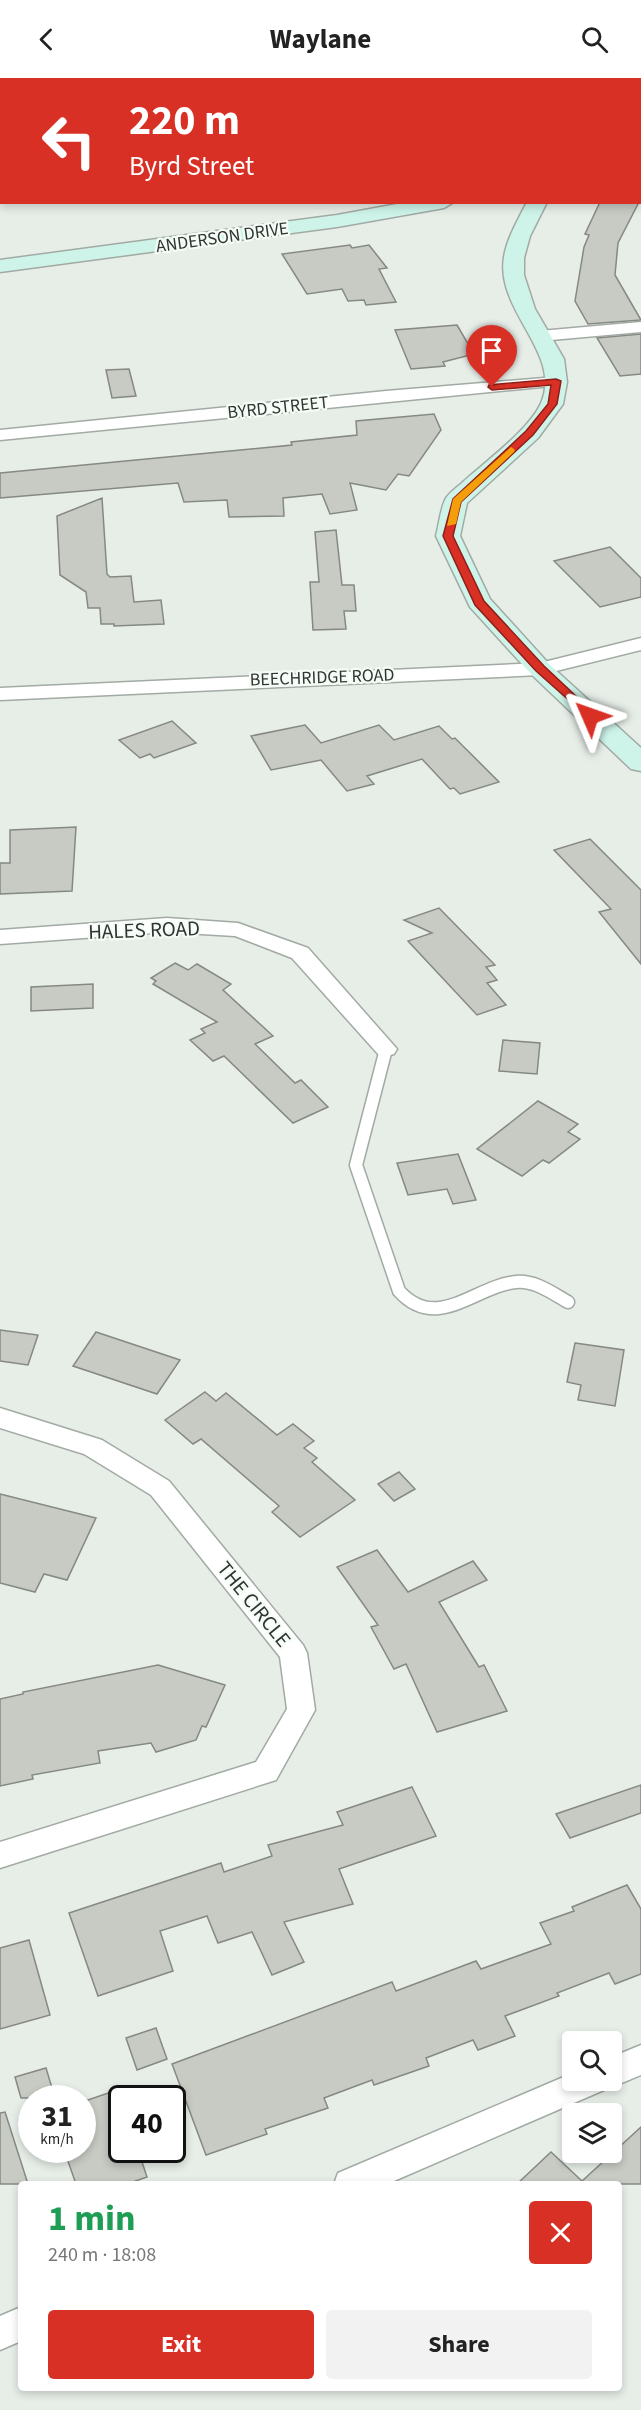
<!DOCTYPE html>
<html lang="en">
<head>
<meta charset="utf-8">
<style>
  body { margin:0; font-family:"Source Sans 3",sans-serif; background:#f2f2f2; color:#222; height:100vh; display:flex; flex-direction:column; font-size:22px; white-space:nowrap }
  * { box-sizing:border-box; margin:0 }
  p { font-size:20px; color:#767676 }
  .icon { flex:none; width:33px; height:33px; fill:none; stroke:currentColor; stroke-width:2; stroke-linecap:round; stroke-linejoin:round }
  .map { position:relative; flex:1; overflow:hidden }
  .drawer { position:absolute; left:18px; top:2103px; width:604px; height:210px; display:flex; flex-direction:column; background:#fff; border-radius:6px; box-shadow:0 3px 9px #0003 }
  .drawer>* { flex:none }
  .banner { position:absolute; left:0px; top:0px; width:642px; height:126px; box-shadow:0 3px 9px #0003; background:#d93025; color:#fff; overflow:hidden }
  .fabs { position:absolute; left:562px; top:1953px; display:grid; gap:12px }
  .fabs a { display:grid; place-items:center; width:60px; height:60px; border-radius:6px; background:#fff; box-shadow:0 3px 9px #0003; font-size:30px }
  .speed { position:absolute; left:18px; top:2007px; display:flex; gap:12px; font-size:30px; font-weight:700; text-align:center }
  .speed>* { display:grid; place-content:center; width:78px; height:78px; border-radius:50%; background:#fff; box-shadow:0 3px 9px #0003; line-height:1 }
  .speed small { font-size:15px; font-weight:400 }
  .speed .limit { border:3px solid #111; border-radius:9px; background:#fff; color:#111 }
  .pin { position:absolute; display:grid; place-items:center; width:51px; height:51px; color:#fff; margin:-62px -26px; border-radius:50% 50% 50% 0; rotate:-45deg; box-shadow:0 0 6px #0007 }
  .pin .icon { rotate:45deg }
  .me { position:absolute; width:66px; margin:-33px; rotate:313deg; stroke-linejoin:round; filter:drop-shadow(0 0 4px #0008) }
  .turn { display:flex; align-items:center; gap:21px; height:126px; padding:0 30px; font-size:27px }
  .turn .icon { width:78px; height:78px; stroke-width:2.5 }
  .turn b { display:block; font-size:42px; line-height:51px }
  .round { display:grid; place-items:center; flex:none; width:63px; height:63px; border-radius:6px; background:#f2f2f2 }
  .headline { display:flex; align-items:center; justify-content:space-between; height:102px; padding:0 30px }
  h1 { font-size:36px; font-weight:700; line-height:45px; color:#1e9e55 }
  .button { display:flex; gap:12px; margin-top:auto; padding:12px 30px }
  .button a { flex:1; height:69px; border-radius:6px; background:#d93025; color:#fff; font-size:24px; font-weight:700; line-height:69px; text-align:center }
  .button a+a { background:#f2f2f2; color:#222 }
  header { display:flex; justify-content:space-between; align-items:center; height:78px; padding:0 30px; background:#fff; font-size:27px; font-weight:700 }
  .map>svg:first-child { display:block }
</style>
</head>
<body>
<header><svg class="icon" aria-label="back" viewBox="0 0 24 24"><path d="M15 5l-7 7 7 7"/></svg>Waylane<svg class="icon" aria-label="search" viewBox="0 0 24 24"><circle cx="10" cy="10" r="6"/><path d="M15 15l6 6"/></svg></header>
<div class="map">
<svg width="641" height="2332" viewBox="0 0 641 2332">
  <rect width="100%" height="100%" fill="#e7eee8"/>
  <g fill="#c7cbc4" stroke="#858982" stroke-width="1.5">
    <polygon points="600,124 639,124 618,165 615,197 641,242 588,246 575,223 584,169 589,157 585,156"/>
    <polygon points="350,167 352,170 369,167 387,190 379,191 396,224 366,227 364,222 348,223 342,211 307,216 282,176"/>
    <polygon points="457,247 474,276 443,284 445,288 411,291 395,252"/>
    <polygon points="641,256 641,296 620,298 597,260"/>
    <polygon points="129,291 136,318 112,320 106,292"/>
    <polygon points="434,336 441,352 409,398 398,396 386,412 350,405 357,432 330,436 322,416 283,420 284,438 229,439 227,422 184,424 178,405 0,420 0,395 292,367 291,364 357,357 356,343"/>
    <polygon points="102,420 107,496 110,499 131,498 134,524 161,522 164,546 114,548 114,546 101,546 100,530 88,530 86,514 60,497 57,438"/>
    <polygon points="336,452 342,507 354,507 356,533 344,533 346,551 313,552 310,504 319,504 315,454"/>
    <polygon points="610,469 641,500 641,519 600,529 554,483"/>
    <polygon points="172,643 196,665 154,680 150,676 140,680 119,662"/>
    <polygon points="305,647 321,665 379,647 394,662 439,648 452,661 455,660 499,704 460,716 454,710 450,711 422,681 367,698 374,706 347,713 321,682 271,692 251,658"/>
    <polygon points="76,749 72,813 0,816 0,785 10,785 10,752"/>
    <polygon points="590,761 641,812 641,886 599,834 611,831 554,772"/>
    <polygon points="439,830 495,887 486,889 497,902 487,905 506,927 477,937 408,863 432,855 404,842"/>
    <polygon points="175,885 188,892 197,886 231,906 223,912 273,958 255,966 295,1005 301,1002 328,1029 293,1045 224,978 213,983 190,962 205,955 201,951 217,944 153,906 156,903 151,900"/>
    <polygon points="93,906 93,930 31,933 31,909"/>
    <polygon points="503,962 540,965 537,996 499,993"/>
    <polygon points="538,1023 578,1046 568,1054 580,1061 549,1085 543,1082 522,1098 477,1071"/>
    <polygon points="458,1076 476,1122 453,1126 447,1111 408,1117 397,1085"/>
    <polygon points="0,1252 38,1257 28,1287 0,1283"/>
    <polygon points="96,1254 180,1282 157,1316 73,1288"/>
    <polygon points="575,1265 624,1272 615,1328 578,1322 581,1307 567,1304"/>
    <polygon points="205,1314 216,1323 226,1315 277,1357 293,1346 314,1363 304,1370 317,1380 312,1384 355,1422 300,1459 272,1434 279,1428 201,1361 193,1366 165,1342"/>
    <polygon points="399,1394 415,1411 394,1423 378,1406"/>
    <polygon points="0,1416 96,1440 67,1502 44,1496 35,1514 0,1505"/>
    <polygon points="377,1472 408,1514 473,1483 487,1502 439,1524 479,1589 484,1587 507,1633 437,1654 406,1586 394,1591 371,1549 378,1547 337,1489"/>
    <polygon points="158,1587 225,1607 206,1649 202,1648 196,1662 156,1674 151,1665 98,1673 100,1685 32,1697 33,1701 0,1708 0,1621 23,1616 23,1614"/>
    <polygon points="641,1707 641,1735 570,1760 556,1736"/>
    <polygon points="412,1709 436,1758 339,1791 353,1826 284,1844 304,1884 272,1897 252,1854 218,1865 207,1838 160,1853 173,1893 98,1918 69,1835 221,1785 224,1794 272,1778 268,1767 343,1747 337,1734"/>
    <polygon points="627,1807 641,1831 641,1896 615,1906 609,1895 557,1915 559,1918 505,1938 515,1958 478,1972 473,1962 426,1980 429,1988 374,2007 372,2002 324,2020 328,2030 265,2051 267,2056 206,2077 172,1986 392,1904 396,1913 476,1883 481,1891 551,1866 540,1845 574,1833 572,1829"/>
    <polygon points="29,1862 50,1937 0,1951 0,1870"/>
    <polygon points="156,1950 167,1981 137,1992 126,1960"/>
    <polygon points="46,1990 55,2020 21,2020 15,1999"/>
    <polygon points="117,2012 122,2026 122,2072 138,2072 147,2099 127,2106 76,2106 64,2072 82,2072 82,2024"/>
    <polygon points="5,2034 28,2106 0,2106 0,2035"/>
    <polygon points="641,2049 641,2106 517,2106 551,2074 582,2103"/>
  </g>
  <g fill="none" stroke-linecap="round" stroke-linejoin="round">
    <g stroke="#a2aaa4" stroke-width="15">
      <path id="lane" d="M386,971L356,1087L399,1213C437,1255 475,1208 516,1204C535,1202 552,1215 568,1224"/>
    </g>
    <g stroke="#a2aaa4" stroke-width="3">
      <g id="street">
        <polygon points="159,0 173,0 159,2"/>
        <rect x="230" y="0" width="14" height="2"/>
        <rect x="640" y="60" width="1" height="8"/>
        <polygon points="0,67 2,67 0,76"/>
        <polygon points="641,244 641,254 540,263 532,258 540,253"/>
        <polygon points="556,299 562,301 564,304 562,307 0,362 0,352 386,313"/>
        <polygon points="641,560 641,572 540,597 0,622 0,610 540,585"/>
        <polygon points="167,840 238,845 308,870 397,971 394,976 386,978 378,976 292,880 235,858 167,854 0,866 0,852"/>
        <polygon points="0,1330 102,1362 169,1403 303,1567 307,1575 315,1632 276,1702 0,1790 0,1764 256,1684 287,1631 280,1579 151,1417 84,1376 0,1350"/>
        <polygon points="641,1967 641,1997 612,2009 607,2007 604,2012 387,2106 334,2106 338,2095 573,1995 573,2002 612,2002 612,1979"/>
        <polygon points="21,2229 21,2263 0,2272 0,2238"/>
      </g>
    </g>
    <g stroke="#a2aaa4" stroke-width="3">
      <g id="secondary">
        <rect x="615" y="0" width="18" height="2"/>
        <polygon points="641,80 641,93 640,93 640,80"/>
        <polygon points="408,124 454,124 444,130 337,149 0,194 0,182 337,137"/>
        <path d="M527,124H547L530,158L524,180V197L535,231L564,281L567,304L563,326L538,360L467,425L460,458L490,521L549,586L641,670V693L631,691L531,596L470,529L436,458C439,447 440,433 445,422C448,415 458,409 464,403C486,383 529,352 541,325C563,275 495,233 504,179C507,160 518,142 527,124Z"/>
      </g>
    </g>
    <use href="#lane" stroke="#fff" stroke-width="12"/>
    <use href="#street" fill="#fff" fill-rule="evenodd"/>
    <use href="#secondary" fill="#cef4ea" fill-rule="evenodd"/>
  </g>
  <polygon fill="#d93025" stroke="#8d1f18" stroke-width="1.5" points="556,301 561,303 557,326 533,357 461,424 453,458 484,523 544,588 594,635 596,638 590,641 536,593 475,527 443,458 453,421 526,353 548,326 551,307 492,312 488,309 489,307"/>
  <polygon fill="#f59e0b" points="511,369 515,372 514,374 461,424 456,446 447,448 453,421"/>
  <g text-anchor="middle" stroke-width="4.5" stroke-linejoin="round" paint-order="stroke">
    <g font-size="18" fill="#313432" stroke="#f4fcf6">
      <text transform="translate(222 159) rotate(-8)" y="6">ANDERSON DRIVE</text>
      <text transform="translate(278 329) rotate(-6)" y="6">BYRD STREET</text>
      <text transform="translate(322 599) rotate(-2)" y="6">BEECHRIDGE ROAD</text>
    </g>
    <g font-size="21" fill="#313432" stroke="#f4fcf6">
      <text transform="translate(144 852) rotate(-2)" y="7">HALES ROAD</text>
      <text transform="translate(254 1526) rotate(51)" y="7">THE CIRCLE</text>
    </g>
  </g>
</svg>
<div class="fabs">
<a><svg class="icon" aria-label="search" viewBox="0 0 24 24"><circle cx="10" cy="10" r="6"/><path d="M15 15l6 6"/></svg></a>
<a><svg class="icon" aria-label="layers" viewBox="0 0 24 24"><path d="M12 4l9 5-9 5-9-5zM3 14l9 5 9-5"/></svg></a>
</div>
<div class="speed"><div>31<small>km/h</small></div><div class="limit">40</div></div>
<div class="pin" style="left:492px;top:309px;background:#d93025"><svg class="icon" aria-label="arrive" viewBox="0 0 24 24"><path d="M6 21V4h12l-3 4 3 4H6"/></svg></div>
<svg class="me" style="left:590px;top:638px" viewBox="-20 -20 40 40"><path d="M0-17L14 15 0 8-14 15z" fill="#d93025" stroke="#fff" stroke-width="4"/></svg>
<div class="banner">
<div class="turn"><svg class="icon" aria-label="left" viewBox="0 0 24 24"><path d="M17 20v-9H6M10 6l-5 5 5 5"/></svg><div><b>220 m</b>Byrd Street</div></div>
</div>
<section class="drawer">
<div class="headline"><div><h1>1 min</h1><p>240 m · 18:08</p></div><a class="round" style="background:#d93025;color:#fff"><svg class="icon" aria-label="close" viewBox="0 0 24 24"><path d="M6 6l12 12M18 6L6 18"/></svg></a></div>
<div class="button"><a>Exit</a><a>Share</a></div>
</section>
</div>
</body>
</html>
